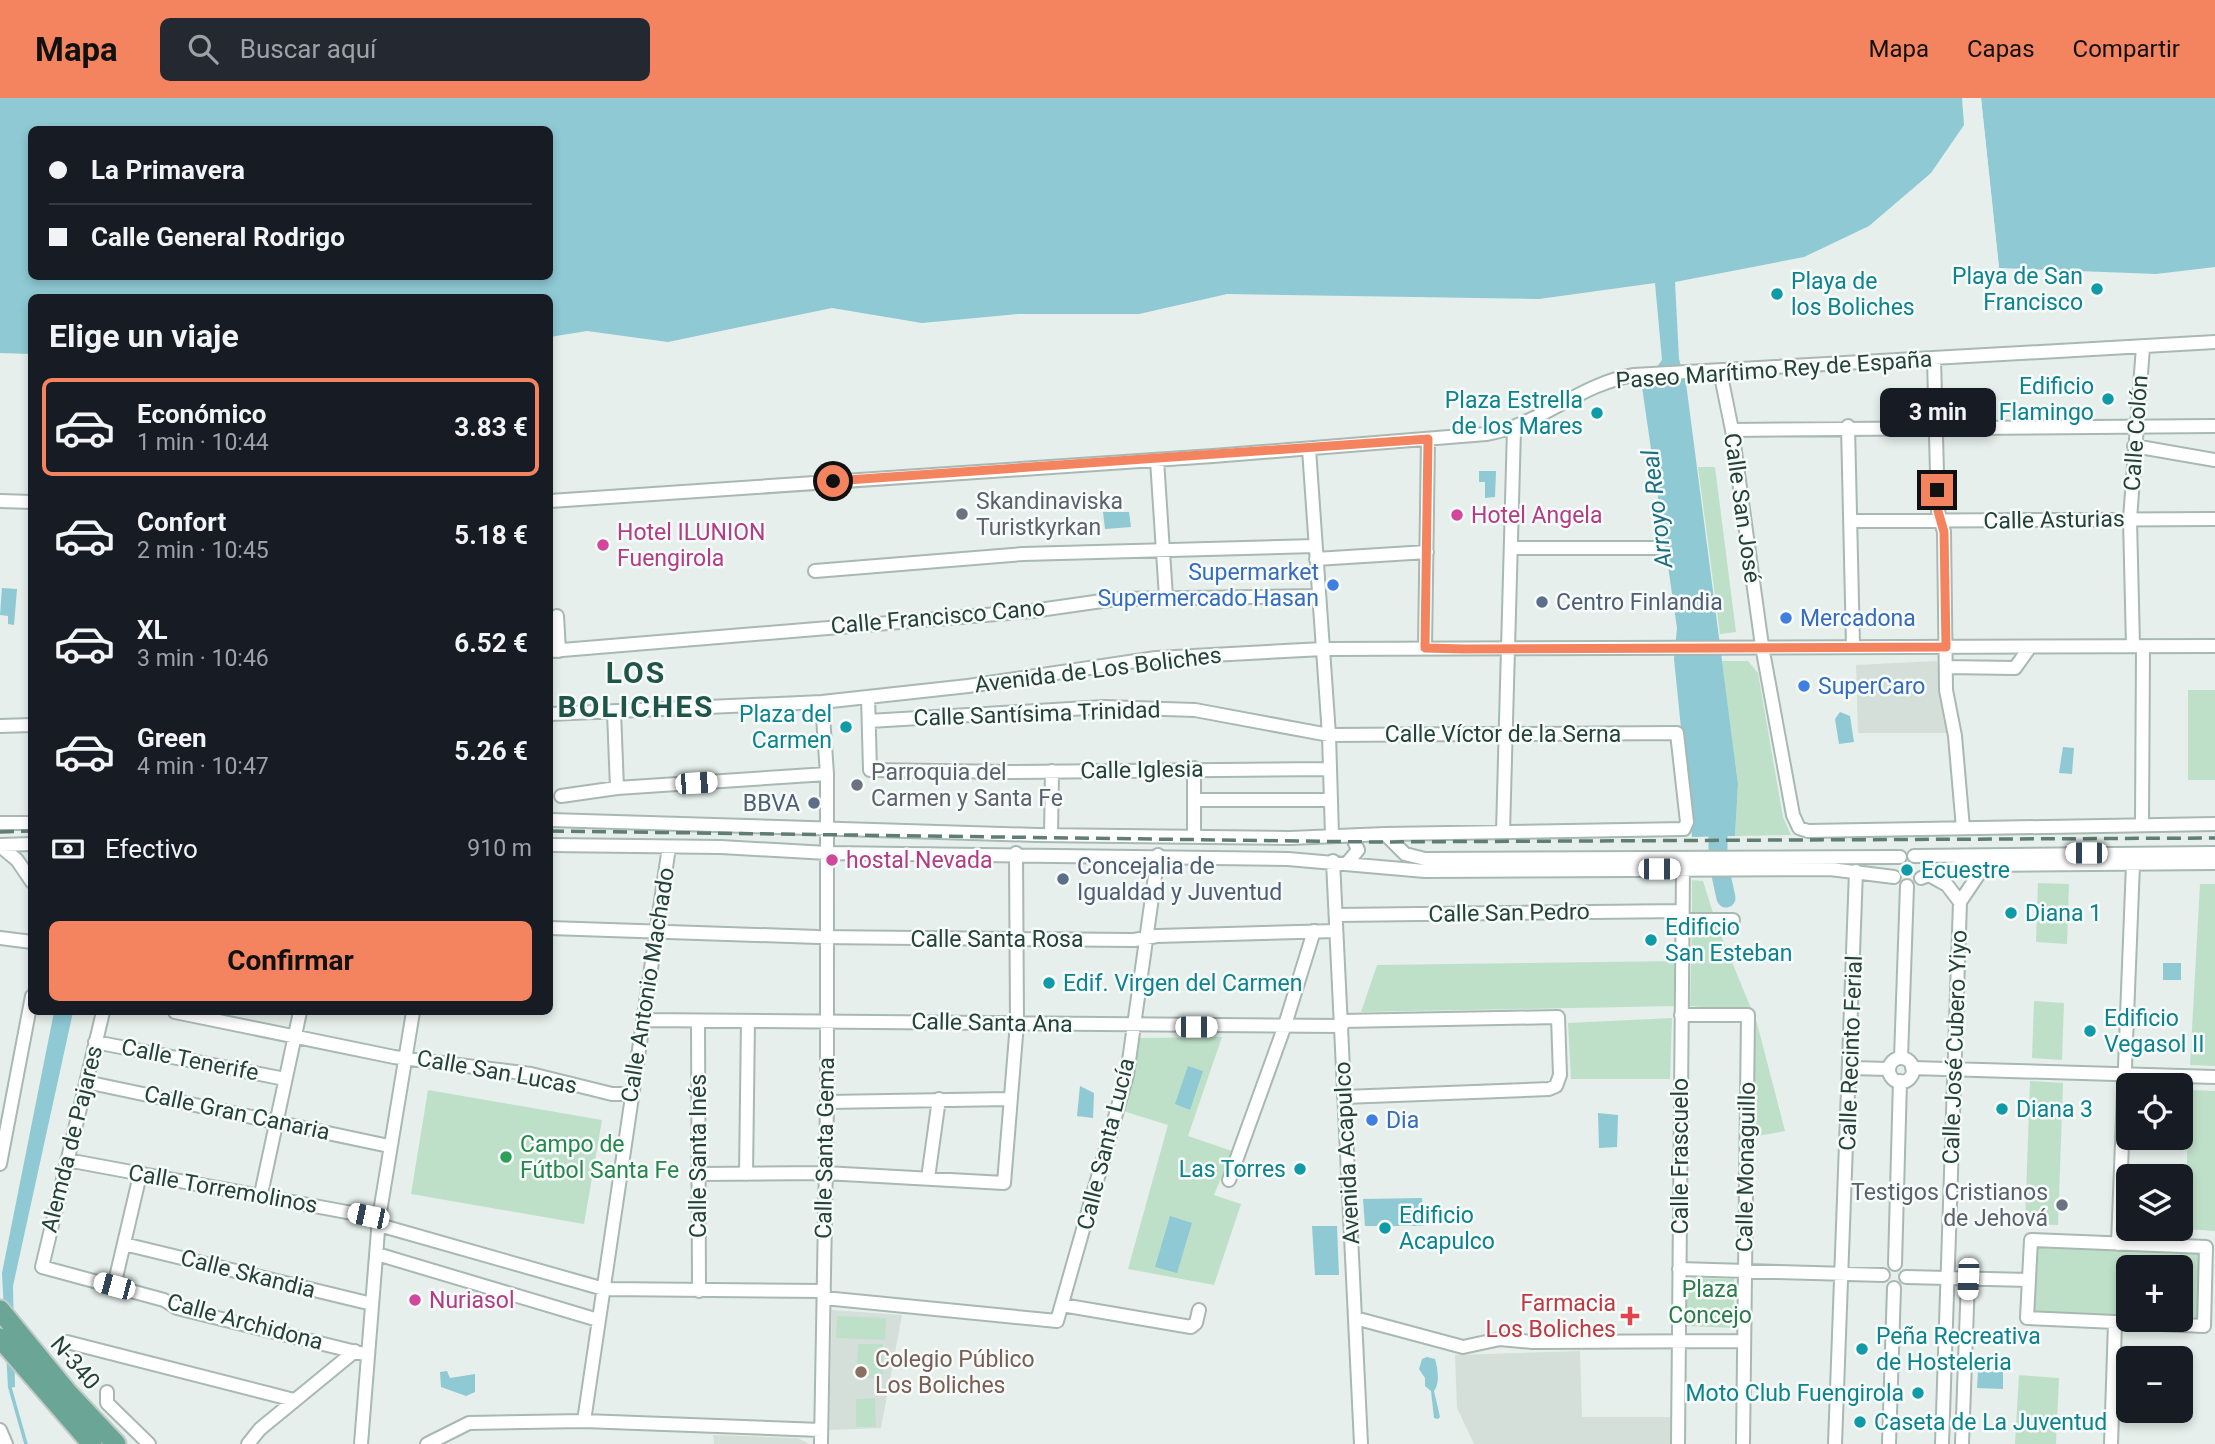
<!DOCTYPE html>
<html lang="es">
<head>
<meta charset="utf-8">
<style>
  body { margin:0; font-family:Roboto,sans-serif; background:#242831; color:#f1f3f6; height:100vh; display:flex; flex-direction:column; font-size:26px; white-space:nowrap }
  * { box-sizing:border-box; margin:0 }
  p { font-size:23px; color:#9ea1a6 }
  .icon { flex:none; width:38px; height:38px; fill:none; stroke:currentColor; stroke-width:2; stroke-linecap:round; stroke-linejoin:round }
  .map { position:relative; flex:1; overflow:hidden }
  .details { position:absolute; left:28px; top:196px; width:525px; height:721px; display:flex; flex-direction:column; background:#171b24; border-radius:10px; box-shadow:0 4px 10px #0003 }
  .details>* { flex:none }
  .banner { position:absolute; left:28px; top:28px; width:525px; height:154px; border-radius:10px; box-shadow:0 4px 10px #0003; display:grid; align-content:center; height:154px; padding:0 21px; background:#171b24 }
  .fabs { position:absolute; left:2116px; top:975px; display:grid; gap:14px }
  .fabs a { display:grid; place-items:center; width:77px; height:77px; border-radius:10px; background:#171b24; box-shadow:0 4px 10px #0003; font-size:35px }
  .end { position:absolute; width:32px; height:32px; margin:-16px; border:9px solid #f4845f; background:#111; box-shadow:0 0 0 4px #111 }
  .from { border-radius:50% }
  .bubble { position:absolute; height:49px; border-radius:10px; background:#171b24; box-shadow:0 4px 10px #0003; font-size:23px; font-weight:700; line-height:49px; text-align:center }
  .car { position:absolute; width:21px; height:42px; margin:-21px -10px; border-radius:9px; box-shadow:0 0 5px 2px #0007; background:linear-gradient(#fff 24%,#345 0 40%,#fff 0 76%,#345 0 86%,#fff 0) }
  .banner b { display:flex; align-items:center; gap:24px; height:66px; font-size:26px }
  .banner b+b { border-top:2px solid #363941 }
  .banner i { width:18px; height:18px; background:#f1f3f6 }
  ul { padding:0; list-style:none }
  li { display:flex; align-items:center; gap:21px; height:98px; margin:0 14px 10px; padding:0 7px; border:4px solid transparent; border-radius:10px }
  li div { flex:1 }
  li b { display:block; font-size:26px }
  li em { font-style:normal; font-weight:700 }
  li.active { border-color:#f4845f }
  li>.icon { width:63px; height:63px; stroke-width:1.5 }
  h2 { padding:0 21px; font-size:32px; line-height:84px }
  .pay { display:flex; align-items:center; gap:18px; height:77px; padding:0 21px; font-size:26px }
  .pay p { margin-inline-start:auto }
  .action { display:flex; gap:14px; margin-top:auto; padding:14px 21px }
  .action a { flex:1; height:80px; border-radius:10px; background:#f4845f; color:#111; font-size:28px; font-weight:700; line-height:80px; text-align:center }
  header { display:flex; align-items:center; gap:42px; box-sizing:border-box; height:98px; padding:0 35px; background:#f4845f; color:#111 }
  header strong { font-size:33px }
  nav { display:flex; gap:38px; margin-inline-start:auto; font-size:24px }
  .search { width:490px; height:63px; background:#242831; display:flex; align-items:center; gap:18px; box-sizing:border-box; padding:0 24px; border-radius:10px; color:#9ea1a6; font-size:26px }
  .map>svg:first-child { display:block }
</style>
</head>
<body>
<header>
<strong>Mapa</strong>
<div class="search"><svg class="icon" aria-label="search" viewBox="0 0 24 24"><circle cx="10" cy="10" r="6"/><path d="M15 15l6 6"/></svg>Buscar aquí</div>
<nav><a>Mapa</a><a>Capas</a><a>Compartir</a></nav>
</header>
<div class="map">
<svg width="2215" height="1346" viewBox="0 0 2215 1346">
  <rect width="100%" height="100%" fill="#e6efeb"/>
  <path fill="#d4dfda" d="M1937 563 1948 635H1858L1856 567Z
    M832 1212 902 1217 881 1330 829 1332Z
    M1580 1253 1582 1319H1671V1346H1474L1457 1310 1455 1257Z
    M713 1337 798 1340 809 1346H714Z"/>
  <path fill="#bfe0c8" d="M1698 369H1715L1736 534 1720 536Z
    M1722 563H1748L1758 575 1783 719 1791 737 1735 738 1738 686Z
    M2188 592H2215V682H2188Z
    M1692 782 1703 783 1714 818 1692 819Z
    M2038 785 2069 786 2067 846 2036 844Z
    M2200 786H2215V968L2190 967Z
    M1692 825H1716L1757 925 1785 1033 1752 1039 1749 914 1690 908Z
    M1677 863 1676 908 1361 914 1377 867Z
    M2034 903 2064 905 2062 962 2032 960Z
    M1672 920 1670 981H1571L1568 925Z
    M1222 939 1188 1038 1232 1053 1214 1097 1241 1106 1214 1187 1128 1171 1168 1027 1120 1012 1134 974 1139 940Z
    M2030 983 2063 985 2058 1127 2025 1126Z
    M428 992 602 1022 584 1126 411 1096Z
    M2189 992 2215 993V1133L2185 1131Z
    M2036 1147 2200 1154 2197 1221 2181 1220 2180 1169H2128V1218L2034 1214Z
    M1686 1180 1734 1181V1230L1686 1228Z
    M837 1218 886 1220 885 1242 836 1240Z
    M858 1246H883V1280H857Z
    M2019 1277 2059 1280 2056 1346H2015Z
    M875 1300 876 1329H856V1301Z"/>
  <path fill="#8ec9d4" fill-rule="evenodd" d="M0 0H1962L1964 27 1931 75 1869 128 1804 159 1675 184 1679 261 1686 285 1738 686 1735 738 1692 739 1674 561 1677 530 1642 289 1662 262 1655 185 1539 201 1227 196 1139 216H1019L922 225 832 210 668 244 587 233 550 239V200H32L31 256 0 255ZM32 32H550V178H32Z
    M1981 0H2215V169L2156 176 1999 170Z
    M1479 373H1496L1495 399 1485 400V384H1479Z
    M1103 414H1129L1131 429 1105 431Z
    M2 490 17 491 14 527 8 526V518L0 517Z
    M1840 614 1850 618 1854 644 1839 646 1835 621Z
    M2063 649 2074 650 2072 676 2059 675Z
    M2163 865H2181V882H2163Z
    M54 914H73L13 1188 15 1289 8 1290 2 1175Z
    M1188 968 1203 973 1190 1012 1175 1006Z
    M1080 988 1094 995 1093 1020 1077 1018Z
    M1598 1015 1618 1017 1617 1049 1599 1050Z
    M1422 1100 1424 1128H1365L1363 1101Z
    M1170 1118 1192 1125 1177 1175 1155 1169Z
    M1312 1128H1337L1339 1177H1315Z
    M1427 1259 1435 1261C1438 1271 1440 1286 1434 1293L1440 1319 1438 1321 1434 1320 1431 1293 1425 1288V1280L1419 1271 1422 1261Z
    M447 1273 450 1280 475 1276V1294L466 1298 441 1289 440 1274Z
    M1978 1273 2003 1274V1291L1977 1290Z"/>
  <path fill="#e6efeb" d="M1977 0H1981L1999 170H1995Z"/>
  <g fill="none" stroke-linecap="round" stroke-linejoin="round">
    <path stroke="#8ec9d4" stroke-width="3.5" d="M10 1290 26 1346"/>
    <path stroke="#8ec9d4" stroke-width="19" d="M1718 714V763L1726 800"/>
    <defs>
      <path id="street" d="M1934 261 1938 413 1944 434 1946 592 1955 638 1963 730
        M1720 273 1732 332 1762 548 1793 717 1799 730 1808 733 2215 726
        M1848 328 1853 548
        M1732 332 2215 328
        M2134 348 2215 362
        M1309 351 1329 637 1332 737
        M1157 362 1166 499
        M0 403 32 404
        M550 403 1213 358 1486 336C1541 327 1579 286 1634 277L2215 244
        M1850 423 2215 421
        M1511 450H1659
        M1316 461 1427 454
        M815 473 1023 456 1315 448
        M557 518 559 553
        M2133 548 2130 421 2143 249
        M1425 550 1428 341
        M550 553 1032 513 1116 501 1318 498
        M1946 569 2015 570 2030 549
        M868 599 870 672 1010 674 1330 671
        M614 614 617 690
        M550 616 822 604 968 588 1156 560 1323 551 2215 548
        M869 623 1104 609 1195 612 1329 637 1677 635 1687 724 1684 731 1385 736
        M0 628 32 627
        M1194 670V739
        M561 698 617 690 827 676
        M1194 702H1331
        M550 722 1037 737 1290 740 1385 736 1405 756 1425 761 1900 759
        M0 725H32
        M2142 725 2143 549
        M1503 734 1514 331
        M1051 737 1052 673
        M0 747 32 746
        M550 747 721 749 827 755 1288 761 1425 773 1830 771 1894 779
        M0 748 17 762 32 784
        M1914 758 2215 755
        M1333 763 1361 1346
        M1348 764 1358 752 1352 738
        M1929 777 1947 787 1960 804
        M1921 780 1945 771 1985 767 2215 765
        M1336 817 1682 813
        M1682 822H1733
        M550 830 818 839 1134 842 1157 838 1336 833
        M0 840 32 844
        M103 914 42 1169 164 1202 177 1210 368 1257
        M175 914 394 959 531 976 612 996H631
        M1681 917H1748L1743 1346
        M643 922 1342 928
        M698 923 699 1193
        M1341 923 1558 919 1560 977 1556 988 1549 991 1344 999
        M95 944 285 981
        M1901 960 1907 788
        M1889 972a12 12 0 1 1 24 0a12 12 0 1 1-24 0Z
        M1850 970 1889 971
        M1912 970 2215 979
        M86 984 389 1048
        M827 1004 1010 1001
        M67 1062 379 1120
        M0 1066 32 898
        M698 1076 825 1075 1004 1085 1017 925 1016 755
        M746 1076 748 923
        M928 1080 939 1001
        M1229 1082 1284 930 1314 833
        M261 1096 300 914
        M379 1127 604 1191 824 1193
        M2031 1142 2206 1149 2204 1228 2027 1220Z
        M124 1146 372 1206
        M2118 1146 2133 766
        M377 1156 598 1222
        M1895 1166 1900 983
        M1679 1171 1883 1177
        M1906 1179 2029 1182
        M114 1188 140 1077
        M824 1200 1057 1223 1127 977 1158 757
        M1062 1207 1191 1229 1196 1225 1199 1212
        M1355 1220 1463 1249 1500 1241 1533 1244 1744 1243
        M67 1244 294 1302
        M107 1294V1305L149 1346
        M584 1323 669 749
        M0 1332 6 1346
        M248 1346 260 1331 355 1253
        M361 1346 379 1120 413 914
        M427 1346 469 1325 584 1323 821 1332
        M821 1346 827 1004V676L822 604
        M1678 1346 1683 771
        M1835 1346 1856 773
        M1889 1346 1894 1190
        M1942 1346 1960 804 1985 767
        M1962 1346 1968 1181
        M2111 1346 2115 1225"/>
      <path id="primary" d="M0 1212 68 1295 116 1346
        M0 1240 92 1346"/>
    </defs>
    <use href="#street" stroke="#a8b8b2" stroke-width="16"/>
    <use href="#primary" stroke="#c2cac8" stroke-width="23"/>
    <use href="#street" stroke="#fff" stroke-width="12"/>
    <use href="#primary" stroke="#6aa596" stroke-width="19"/>
    <path stroke="#5f7d75" stroke-width="3.5" stroke-dasharray="14 7" stroke-linecap="butt" d="M550 733 1373 744 2215 740
      M0 734 32 733"/>
  </g>
  <g fill="none" stroke-linecap="round" stroke-linejoin="round">
    <path stroke="#f4845f" stroke-width="9" d="M833 383 1428 341 1425 550 1464 551 1946 549 1944 434 1938 413 1937 392"/>
  </g>
  <g fill="#0f9aa8" stroke="#f7fbf9" stroke-width="2.5">
    <circle cx="2097" cy="191" r="7"/>
    <circle cx="1777" cy="196" r="7"/>
    <circle cx="2108" cy="301" r="7"/>
    <circle cx="1597" cy="315" r="7"/>
    <circle cx="846" cy="629" r="7"/>
    <circle cx="1907" cy="772" r="7"/>
    <circle cx="2011" cy="815" r="7"/>
    <circle cx="1651" cy="842" r="7"/>
    <circle cx="1049" cy="885" r="7"/>
    <circle cx="2090" cy="933" r="7"/>
    <circle cx="2002" cy="1011" r="7"/>
    <circle cx="1300" cy="1071" r="7"/>
    <circle cx="1385" cy="1130" r="7"/>
    <circle cx="1862" cy="1251" r="7"/>
    <circle cx="1918" cy="1295" r="7"/>
    <circle cx="1860" cy="1324" r="7"/>
  </g>
  <g fill="#6b7280" stroke="#f7fbf9" stroke-width="2.5">
    <circle cx="962" cy="416" r="7"/>
    <circle cx="857" cy="687" r="7"/>
    <circle cx="2062" cy="1107" r="7"/>
  </g>
  <g fill="#d1479c" stroke="#f7fbf9" stroke-width="2.5">
    <circle cx="1457" cy="417" r="7"/>
    <circle cx="603" cy="447" r="7"/>
    <circle cx="832" cy="762" r="7"/>
    <circle cx="415" cy="1202" r="7"/>
  </g>
  <g fill="#3f7fe0" stroke="#f7fbf9" stroke-width="2.5">
    <circle cx="1333" cy="487" r="7"/>
    <circle cx="1786" cy="520" r="7"/>
    <circle cx="1804" cy="588" r="7"/>
    <circle cx="1372" cy="1022" r="7"/>
  </g>
  <g fill="#5c6f8a" stroke="#f7fbf9" stroke-width="2.5">
    <circle cx="1542" cy="504" r="7"/>
    <circle cx="814" cy="705" r="7"/>
    <circle cx="1063" cy="781" r="7"/>
  </g>
  <circle fill="#2e9e5b" stroke="#f7fbf9" stroke-width="2.5" cx="506" cy="1059" r="7"/>
  <path fill="#e0444e" stroke="#f7fbf9" stroke-width="2.5" d="M1626.5 1207.5h7v7h7v7h-7v7h-7v-7h-7v-7h7z"/>
  <circle fill="#8d6e63" stroke="#f7fbf9" stroke-width="2.5" cx="861" cy="1274" r="7"/>
  <g text-anchor="middle" dominant-baseline="central" stroke-width="5" stroke-linejoin="round" paint-order="stroke">
    <g font-size="23" fill="#0d838f" stroke="#f7fbf9" text-anchor="start">
      <text x="2083" y="178" text-anchor="end">Playa de San<tspan x="2083" dy="26">Francisco</tspan></text>
      <text x="1791" y="183">Playa de<tspan x="1791" dy="26">los Boliches</tspan></text>
      <text x="2094" y="288" text-anchor="end">Edificio<tspan x="2094" dy="26">Flamingo</tspan></text>
      <text x="1583" y="302" text-anchor="end">Plaza Estrella<tspan x="1583" dy="26">de los Mares</tspan></text>
      <text x="832" y="616" text-anchor="end">Plaza del<tspan x="832" dy="26">Carmen</tspan></text>
      <text x="1921" y="772">Ecuestre</text>
      <text x="2025" y="815">Diana 1</text>
      <text x="1665" y="829">Edificio<tspan x="1665" dy="26">San Esteban</tspan></text>
      <text x="1063" y="885">Edif. Virgen del Carmen</text>
      <text x="2104" y="920">Edificio<tspan x="2104" dy="26">Vegasol II</tspan></text>
      <text x="2016" y="1011">Diana 3</text>
      <text x="1286" y="1071" text-anchor="end">Las Torres</text>
      <text x="1399" y="1117">Edificio<tspan x="1399" dy="26">Acapulco</tspan></text>
      <text x="1876" y="1238">Peña Recreativa<tspan x="1876" dy="26">de Hosteleria</tspan></text>
      <text x="1904" y="1295" text-anchor="end">Moto Club Fuengirola</text>
      <text x="1874" y="1324">Caseta de La Juventud</text>
    </g>
    <g font-size="23" fill="#24423a" stroke="#f7fbf9">
      <text transform="translate(1774 272) rotate(-4)">Paseo Marítimo Rey de España</text>
      <text transform="translate(2136 335) rotate(-86)">Calle Colón</text>
      <text transform="translate(1742 410) rotate(82)">Calle San José</text>
      <text transform="translate(2054 422) rotate(-1)">Calle Asturias</text>
      <text transform="translate(938 519) rotate(-5)">Calle Francisco Cano</text>
      <text transform="translate(1098 572) rotate(-7)">Avenida de Los Boliches</text>
      <text transform="translate(1037 616) rotate(-2)">Calle Santísima Trinidad</text>
      <text x="1503" y="636">Calle Víctor de la Serna</text>
      <text transform="translate(1142 672) rotate(-1)">Calle Iglesia</text>
      <text transform="translate(1509 815) rotate(-1)">Calle San Pedro</text>
      <text x="997" y="841">Calle Santa Rosa</text>
      <text transform="translate(648 887) rotate(-81)">Calle Antonio Machado</text>
      <text transform="translate(992 925) rotate(1)">Calle Santa Ana</text>
      <text transform="translate(1955 949) rotate(-88)">Calle José Cubero Yiyo</text>
      <text transform="translate(1851 955) rotate(-88)">Calle Recinto Ferial</text>
      <text transform="translate(190 962) rotate(11)">Calle Tenerife</text>
      <text transform="translate(497 974) rotate(10)">Calle San Lucas</text>
      <text transform="translate(237 1015) rotate(12)">Calle Gran Canaria</text>
      <text transform="translate(72 1041) rotate(-76)">Alemda de Pajares</text>
      <text transform="translate(1106 1046) rotate(-76)">Calle Santa Lucía</text>
      <text transform="translate(825 1050) rotate(-89)">Calle Santa Gema</text>
      <text transform="translate(1347 1055) rotate(-93)">Avenida Acapulco</text>
      <text transform="translate(698 1058) rotate(-90)">Calle Santa Inés</text>
      <text transform="translate(1680 1058) rotate(-90)">Calle Frascuelo</text>
      <text transform="translate(1746 1069) rotate(-89)">Calle Monaguillo</text>
      <text transform="translate(223 1091) rotate(10)">Calle Torremolinos</text>
      <text transform="translate(248 1176) rotate(14)">Calle Skandia</text>
      <text transform="translate(245 1224) rotate(15)">Calle Archidona</text>
      <text transform="translate(75 1265) rotate(49)">N-340</text>
    </g>
    <g font-size="23" fill="#5b616d" stroke="#f7fbf9" text-anchor="start">
      <text x="976" y="403">Skandinaviska<tspan x="976" dy="26">Turistkyrkan</tspan></text>
      <text x="871" y="674">Parroquia del<tspan x="871" dy="26">Carmen y Santa Fe</tspan></text>
      <text x="2048" y="1094" text-anchor="end">Testigos Cristianos<tspan x="2048" dy="26">de Jehová</tspan></text>
    </g>
    <g font-size="23" fill="#b23c85" stroke="#f7fbf9" text-anchor="start">
      <text x="1471" y="417">Hotel Angela</text>
      <text x="617" y="434">Hotel ILUNION<tspan x="617" dy="26">Fuengirola</tspan></text>
      <text x="846" y="762">hostal Nevada</text>
      <text x="429" y="1202">Nuriasol</text>
    </g>
    <g font-size="23" fill="#366cbe" stroke="#f7fbf9" text-anchor="start">
      <text x="1319" y="474" text-anchor="end">Supermarket<tspan x="1319" dy="26">Supermercado Hasan</tspan></text>
      <text x="1800" y="520">Mercadona</text>
      <text x="1818" y="588">SuperCaro</text>
      <text x="1386" y="1022">Dia</text>
    </g>
    <g font-size="23" fill="#4e5e75" stroke="#f7fbf9" text-anchor="start">
      <text x="1556" y="504">Centro Finlandia</text>
      <text x="800" y="705" text-anchor="end">BBVA</text>
      <text x="1077" y="768">Concejalia de<tspan x="1077" dy="26">Igualdad y Juventud</tspan></text>
    </g>
    <g font-size="23" fill="#27864d" stroke="#f7fbf9" text-anchor="start">
      <text x="520" y="1046">Campo de<tspan x="520" dy="26">Fútbol Santa Fe</tspan></text>
    </g>
    <g font-size="23" fill="#2d7a4b" stroke="#f7fbf9">
      <text x="1710" y="1191">Plaza<tspan x="1710" dy="26">Concejo</tspan></text>
    </g>
    <g font-size="23" fill="#be3a42" stroke="#f7fbf9" text-anchor="end">
      <text x="1616" y="1205">Farmacia<tspan x="1616" dy="26">Los Boliches</tspan></text>
    </g>
    <g font-size="23" fill="#785e54" stroke="#f7fbf9" text-anchor="start">
      <text x="875" y="1261">Colegio Público<tspan x="875" dy="26">Los Boliches</tspan></text>
    </g>
    <g font-size="24" font-style="italic" fill="#1c6f80" stroke="#f7fbf9">
      <text transform="translate(1657 411) rotate(-97)">Arroyo Real</text>
    </g>
    <g font-size="30" font-weight="bold" letter-spacing="2" fill="#1f5548" stroke="#f7fbf9">
      <text x="636" y="574">LOS<tspan x="636" dy="34">BOLICHES</tspan></text>
    </g>
  </g>
</svg>
<div class="fabs">
<a><svg class="icon" aria-label="locate" viewBox="0 0 24 24"><circle cx="12" cy="12" r="6"/><path d="M12 2v4M12 18v4M2 12h4M18 12h4"/></svg></a>
<a><svg class="icon" aria-label="layers" viewBox="0 0 24 24"><path d="M12 4l9 5-9 5-9-5zM3 14l9 5 9-5"/></svg></a>
<a>+</a>
<a>−</a>
</div>
<i class="end from" style="left:833px;top:383px"></i>
<i class="end" style="left:1937px;top:392px"></i>
<div class="bubble" style="left:1880px;top:290px;width:116px">3 min</div>
<i class="car" style="left:696px;top:685px;rotate:86deg"></i>
<i class="car" style="left:2086px;top:755px;rotate:270deg"></i>
<i class="car" style="left:1659px;top:771px;rotate:90deg"></i>
<i class="car" style="left:1196px;top:929px;rotate:90deg"></i>
<i class="car" style="left:368px;top:1118px;rotate:282deg"></i>
<i class="car" style="left:1968px;top:1181px;rotate:182deg"></i>
<i class="car" style="left:114px;top:1188px;rotate:285deg"></i>
<div class="banner">
<b><i class="from"></i>La Primavera</b>
<b><i></i>Calle General Rodrigo</b>
</div>
<section class="details">
<h2>Elige un viaje</h2>
<ul>
<li class="active"><svg class="icon" aria-label="car" viewBox="0 0 24 24"><path d="M5 17H2v-5l4-1 3-4h7l3 4 3 1v5h-3M9 17h6M6 11h13"/><circle cx="7" cy="17" r="2"/><circle cx="17" cy="17" r="2"/></svg><div><b>Económico</b><p>1 min · 10:44</p></div><em>3.83 €</em></li>
<li><svg class="icon" aria-label="car" viewBox="0 0 24 24"><path d="M5 17H2v-5l4-1 3-4h7l3 4 3 1v5h-3M9 17h6M6 11h13"/><circle cx="7" cy="17" r="2"/><circle cx="17" cy="17" r="2"/></svg><div><b>Confort</b><p>2 min · 10:45</p></div><em>5.18 €</em></li>
<li><svg class="icon" aria-label="car" viewBox="0 0 24 24"><path d="M5 17H2v-5l4-1 3-4h7l3 4 3 1v5h-3M9 17h6M6 11h13"/><circle cx="7" cy="17" r="2"/><circle cx="17" cy="17" r="2"/></svg><div><b>XL</b><p>3 min · 10:46</p></div><em>6.52 €</em></li>
<li><svg class="icon" aria-label="car" viewBox="0 0 24 24"><path d="M5 17H2v-5l4-1 3-4h7l3 4 3 1v5h-3M9 17h6M6 11h13"/><circle cx="7" cy="17" r="2"/><circle cx="17" cy="17" r="2"/></svg><div><b>Green</b><p>4 min · 10:47</p></div><em>5.26 €</em></li>
</ul>
<div class="pay"><svg class="icon" aria-label="cash" viewBox="0 0 24 24"><path d="M3 7h18v10H3z"/><circle cx="12" cy="12" r="2"/></svg>Efectivo<p>910 m</p></div>
<div class="action"><a>Confirmar</a></div>
</section>
</div>
</body>
</html>
